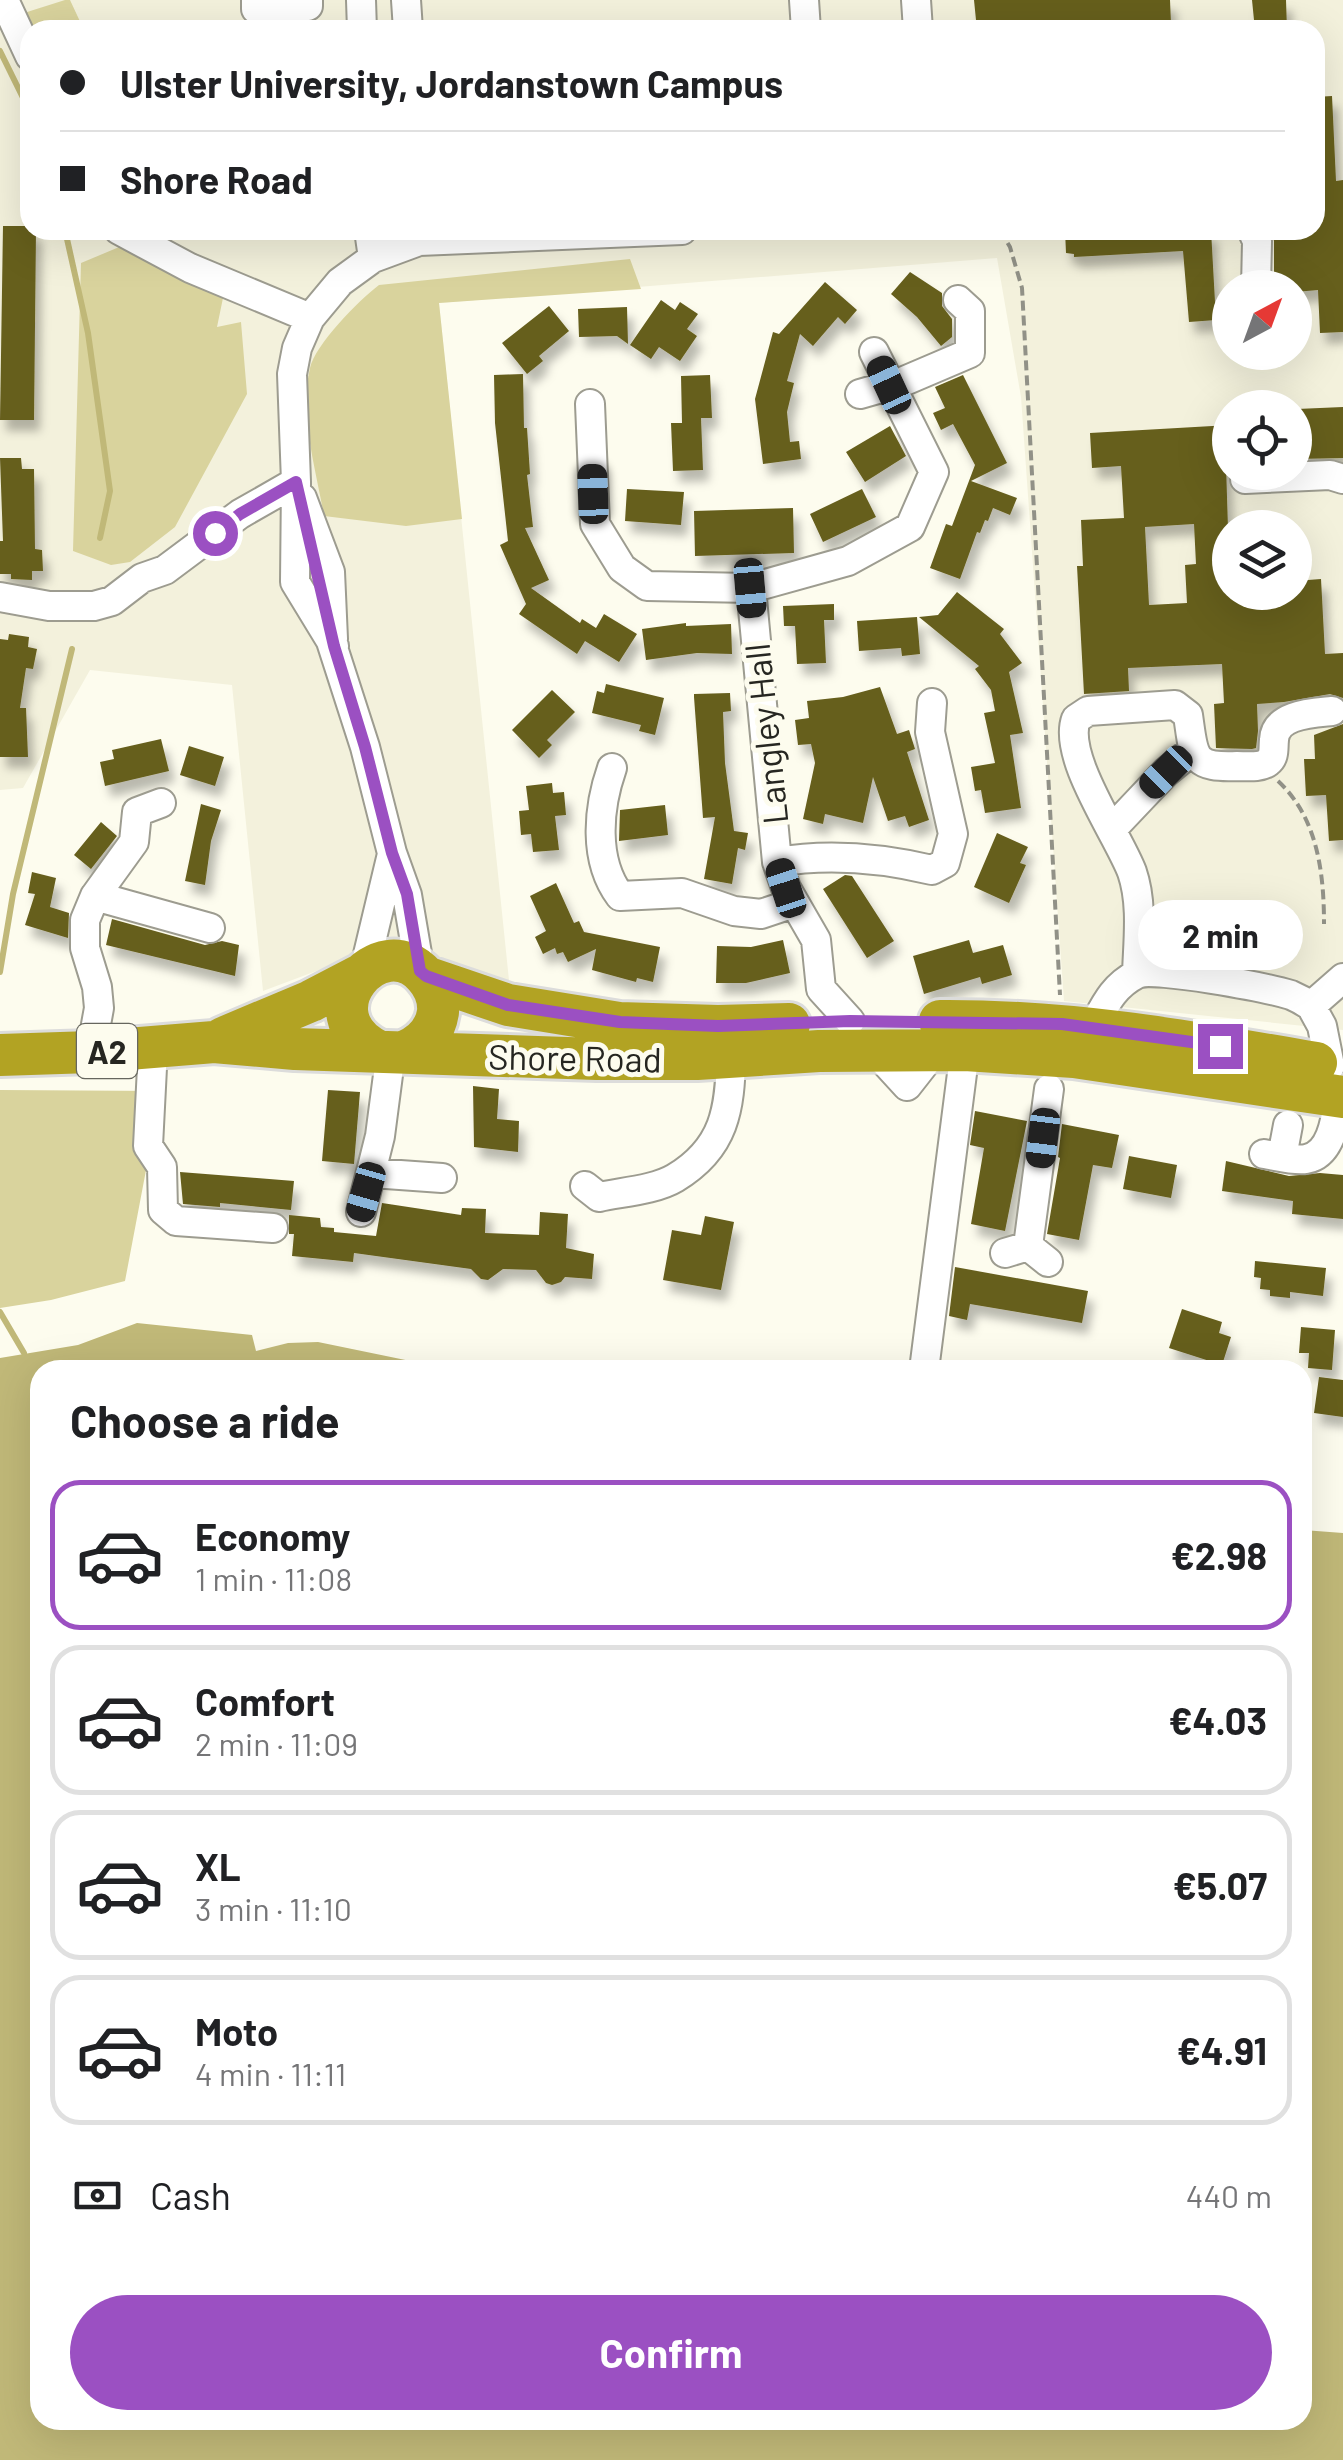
<!DOCTYPE html>
<html lang="en">
<head>
<meta charset="utf-8">
<style>
  body { margin:0; font-family:Barlow,sans-serif; background:#f6f6f6; color:#202124; height:100vh; display:flex; flex-direction:column; font-size:38px; white-space:nowrap }
  * { box-sizing:border-box; margin:0 }
  p { font-size:32px; color:#757577 }
  .icon { flex:none; width:55px; height:55px; fill:none; stroke:currentColor; stroke-width:2; stroke-linecap:round; stroke-linejoin:round }
  .map { position:relative; flex:1; overflow:hidden }
  .sheet { position:absolute; left:30px; top:1360px; width:1282px; height:1070px; display:flex; flex-direction:column; background:#fff; border-radius:30px; box-shadow:0 10px 40px #0002 }
  .sheet>* { flex:none }
  .banner { position:absolute; left:20px; top:20px; width:1305px; height:220px; border-radius:30px; box-shadow:0 10px 40px #0002; display:grid; align-content:center; height:220px; padding:0 40px; background:#fff }
  .needle { width:65px; rotate:41deg }
  .fabs { position:absolute; left:1212px; top:270px; display:grid; gap:20px }
  .fabs a { display:grid; place-items:center; width:100px; height:100px; border-radius:50%; background:#fff; box-shadow:0 10px 40px #0002; font-size:50px }
  .end { position:absolute; width:45px; height:45px; margin:-22px; border:12px solid #9b50c2; background:#fff; box-shadow:0 0 0 5px #fff }
  .from { border-radius:50% }
  .bubble { position:absolute; height:70px; border-radius:35px; background:#fff; box-shadow:0 10px 40px #0002; font-size:32px; font-weight:700; line-height:70px; text-align:center }
  .car { position:absolute; width:30px; height:60px; margin:-30px -15px; border-radius:12px; box-shadow:0 0 8px 2px #0007; background:linear-gradient(#222 24%,#8ab4d8 0 40%,#222 0 76%,#8ab4d8 0 86%,#222 0) }
  .banner b { display:flex; align-items:center; gap:35px; height:95px; font-size:38px }
  .banner b+b { border-top:2px solid #e0e0e0 }
  .banner i { width:25px; height:25px; background:#202124 }
  ul { padding:0; list-style:none }
  li { display:flex; align-items:center; gap:30px; height:150px; margin:0 20px 15px; padding:0 20px; border:5px solid #e0e0e0; border-radius:30px }
  li div { flex:1 }
  li b { display:block; font-size:38px }
  li em { font-style:normal; font-weight:700 }
  li.active { border-color:#9b50c2 }
  li>.icon { width:90px; height:90px; stroke-width:1.5 }
  h2 { padding:0 40px; font-size:45px; line-height:120px }
  .pay { display:flex; align-items:center; gap:25px; height:110px; padding:0 40px; font-size:38px }
  .pay p { margin-inline-start:auto }
  .action { display:flex; gap:20px; margin-top:auto; padding:20px 40px }
  .action a { flex:1; height:115px; border-radius:60px; background:#9b50c2; color:#fff; font-size:40px; font-weight:700; line-height:115px; text-align:center }
  .map>svg:first-child { display:block }
</style>
</head>
<body>
<div class="map">
<svg width="1343" height="2460" viewBox="0 0 1343 2460">
  <defs>
    <filter id="shadow"><feDropShadow dx="6" dy="11" stdDeviation="5" flood-color="#0004"/></filter>
  </defs>
  <rect width="100%" height="100%" fill="#fdfcee"/>
  <path fill="#f3f1dc" fill-rule="evenodd" d="M0 0H1343V1030L1064 1001 1021 397 997 258 439 303 510 990 399 940 263 991 232 685 90 670 23 788 0 790ZM30 30H1315V230H30ZM1230 288H1295V352H1230ZM1230 408H1295V472H1230ZM1230 528H1295V592H1230Z"/>
  <path fill="#d9d39d" d="M65 0H70L84 30H32L24 13Z
    M124 245 223 298 217 327 241 322 247 394 175 527 130 562 111 565 73 551 81 263Z
    M630 259 641 289 439 303 462 519 406 526 324 516C316 469 299 415 310 368 315 345 359 300 379 285Z
    M0 1090 161 1091 125 1281 51 1300 0 1308Z"/>
  <path fill="#c0b878" d="M137 1323 252 1335 256 1351 288 1343 318 1342 454 1370H40V2420H1302L1303 1530 1343 1533V2460H0V1358L78 1345Z"/>
  <g fill="none" stroke-linecap="round" stroke-linejoin="round">
    <path stroke="#c0b878" stroke-width="6" d="M0 51 30 112
      M65 230 88 333 110 491 100 538
      M0 972 13 894 72 649
      M0 1312 24 1353"/>
  </g>
  <path fill="#665e1d" fill-rule="evenodd" filter="url(#shadow)" d="M974 0H1170L1171 24 977 30Z
    M1252 0H1286L1287 30H1255Z
    M1332 96 1336 181 1343 180V332L1320 333 1318 290 1295 292V288H1274V241L1271 230H1315V97Z
    M3 226H30V230H36L34 420H0Z
    M1065 230H1211L1216 320 1189 322 1183 251 1074 257V254L1066 253Z
    M910 272 942 293V306L952 319V337L941 346 917 317 891 294Z
    M825 282 857 310 845 324 838 317 813 346 800 334 787 381 794 383 787 412 790 442 799 441 801 459 763 464 755 399 773 332 779 334Z
    M661 300 675 310 680 302 698 314 687 329 697 336 680 361 659 347 651 359 630 345Z
    M549 306 569 331 539 356 543 361 527 374 502 343Z
    M627 307 628 344 617 336 579 337 578 309Z
    M523 374 524 428H527L530 474 527 475 533 527 525 528 549 580 531 588 580 623 582 619 596 628 604 614 637 634 619 662 585 641 577 654 519 614 526 604 500 545 508 541 495 423 494 375Z
    M710 375 712 418H701L703 470 673 471 671 423H682L681 376Z
    M963 375 1007 463 971 481 1017 498 1010 515 993 508 988 521 985 520 980 533 977 532 960 579 930 568 946 524 952 526 975 465 953 424 941 430 933 413 945 408 935 387Z
    M1343 407V458L1295 459 1297 409Z
    M1230 425V464L1226 465 1230 592H1295V581L1321 579 1325 654 1343 653V698L1330 694 1284 702 1257 704 1258 731 1256 748 1252 749 1216 748 1214 704 1224 703 1222 664 1128 668 1129 691 1084 694 1077 566H1083L1081 520 1124 518 1121 466 1092 468 1090 433ZM1194 524 1196 564 1185 565 1187 603 1149 605 1145 527Z
    M890 426 906 456 865 482 846 452Z
    M0 458H21L22 469H34L35 549 42 550 43 571H32V580L11 579V574H0V541H3Z
    M627 489 684 492 681 525 625 521Z
    M862 489 876 517 823 542 810 514Z
    M793 508 794 553 695 556 694 511Z
    M957 592 1004 629 1000 634 1022 663 1009 672 1023 733 1010 735 1021 808 985 813 981 790 975 791 971 767 995 763 984 713 995 711 991 690 975 669 979 666 919 617 938 615Z
    M834 604V620H824L826 663 797 664 795 626H784L783 606Z
    M917 617 920 654 902 656 901 648 859 651 857 621Z
    M686 623V626L731 624 732 654 697 653 646 660 642 629Z
    M9 634 29 637 28 647 37 649 33 669 26 668 20 708H26L28 757H0V639L8 640Z
    M606 684 664 698 655 735 639 731 641 725 592 713 597 691 604 693Z
    M880 687 897 734 909 730 915 749 907 752 929 820 909 827 905 816 888 821 873 777 863 823 825 814 823 824 803 819 815 763 811 744 798 745 795 720 809 718 807 701 843 697Z
    M552 690 575 712 547 740 552 745 539 758 512 730Z
    M730 693 731 711 723 712 725 763 734 831 748 833 745 850 738 848 732 884 704 879 715 817 703 818 694 697V694Z
    M1343 724V840L1329 841 1326 795 1306 796 1304 759H1315L1314 735Z
    M161 739 169 771 105 786 100 762 114 759 112 750Z
    M189 746 224 757 215 786 180 775Z
    M552 783 553 793 564 792 566 815 555 816 559 850 533 852 531 834 521 835 519 811 529 810 526 786Z
    M201 804 221 810 211 841 205 885 185 881Z
    M665 805 668 835 619 841 620 810Z
    M101 822 117 836 91 869 74 855Z
    M997 833 1028 847 1020 863 1026 865 1009 903 974 887Z
    M32 872 56 878 50 907 69 913 68 938 25 925 35 894 28 893Z
    M845 875 852 876 894 941 867 958 823 889Z
    M556 883 574 923 579 921 584 932 660 947 653 982 637 978 636 982 592 970 596 949 568 962 563 952 557 954 555 948 543 954 535 937 546 931 530 896Z
    M112 919 205 945 222 941 239 945 235 976 106 945Z
    M783 940 790 973 746 983H716L717 946 751 947Z
    M969 940 973 953 1003 945 1012 975 982 984 980 977 924 994 913 956Z
    M473 1086 499 1089 497 1119 519 1121 518 1152 474 1147Z
    M328 1090 360 1092 354 1164 322 1161Z
    M975 1111 1027 1121 1005 1231 971 1224 984 1148 970 1145Z
    M1062 1124 1119 1135 1112 1168 1093 1165 1079 1240 1047 1234 1060 1158 1058 1157Z
    M1129 1156 1177 1165 1171 1198 1123 1189Z
    M1226 1161 1289 1176 1320 1173 1343 1175V1219L1292 1214 1293 1201 1222 1191Z
    M180 1172 294 1181 291 1210 220 1203V1207L183 1204Z
    M382 1203 461 1215 462 1208 486 1209 485 1233 539 1235 540 1212 568 1214 566 1248 594 1254 592 1279 565 1277 561 1282 552 1285 546 1283 536 1270 503 1269 488 1280 481 1279 471 1269 354 1253 353 1262 292 1256 294 1234H289V1215L320 1218 321 1227 334 1228V1232L376 1236Z
    M705 1216 734 1222 721 1290 663 1280 672 1230 701 1235Z
    M1255 1261 1326 1268 1323 1296 1290 1292V1298L1270 1296V1290L1260 1289 1261 1278 1254 1277Z
    M955 1267 1088 1291 1082 1323 970 1304 967 1320 949 1316Z
    M1182 1309 1222 1322 1219 1333 1231 1337 1222 1365 1169 1348Z
    M1301 1327 1335 1330 1332 1370 1308 1368 1309 1353H1299Z
    M1319 1377 1343 1380V1417L1314 1413Z"/>
  <g fill="none" stroke-linecap="round" stroke-linejoin="round">
    <defs>
      <path id="minor" d="M4 0 30 56
        M256 0V9L308 6V0
        M361 0 362 30
        M406 0 408 30
        M804 0 806 30
        M916 0 918 30
        M119 230 190 268 310 318
        M369 230 373 258
        M1252 230 1257 241 1256 288
        M860 394 902 382 970 353V311L958 300
        M590 404 595 524 622 568 647 586 751 588 848 561 910 527 934 472 874 352
        M1245 479 1330 475 1343 479
        M302 498 330 572 333 639
        M751 588 777 862 786 888 816 940 821 989 850 1021
        M0 597 49 606H94L112 601 142 578 165 570 240 514 296 482
        M327 629 365 747 392 853 407 895 420 971
        M334 646 295 582 296 482 292 374 297 348 310 318 340 282 373 258 419 241 682 230
        M612 768C598 808 593 860 620 896L682 893 734 911 761 914 794 903
        M1112 829 1166 772 1193 750
        M777 862C830 853 881 858 932 870L945 863 953 834 930 732 932 703
        M95 896 210 928
        M364 971 392 854
        M1137 974C1138 941 1143 904 1132 872 1118 835 1062 757 1076 719L1088 711 1175 705 1188 715C1194 756 1191 768 1237 766 1246 766 1261 768 1268 762 1275 757 1273 748 1274 740 1275 714 1313 713 1332 711
        M1093 1027C1105 1005 1113 986 1137 974 1154 966 1268 988 1291 995 1298 998 1305 1002 1311 1006
        M153 1048 148 1146 162 1167 163 1210 176 1221 273 1228
        M874 1050 907 1086 936 1049
        M91 1052 99 1008 97 987 85 948V920L95 896 134 842 137 812 161 803
        M1330 1066 1322 1026 1311 1006 1343 978
        M1264 1154C1277 1156 1294 1161 1306 1159 1332 1155 1336 1117 1339 1097
        M1282 1157 1288 1125
        M372 1173 442 1178
        M585 1186 599 1197C622 1192 655 1190 675 1178 725 1148 730 1109 731 1056
        M361 1212 380 1136 391 1052
        M1028 1246 1049 1089
        M1005 1253 1028 1246 1048 1262
        M924 1370 965 1050"/>
      <path id="highway" d="M426 977 508 1005 619 1023 718 1026 789 1024
        M940 1021C1070 1020 1188 1041 1316 1063
        M223 1038 311 1001 359 976
        M378 1051C304 1014 380 925 425 976 434 986 439 999 438 1012 435 1033 421 1045 404 1052
        M0 1055 91 1052 214 1042 295 1049 597 1059H697L819 1051 965 1050 1074 1057 1343 1097"/>
    </defs>
    <use href="#minor" stroke="#9d9c90" stroke-width="32"/>
    <use href="#highway" stroke="#dcdcdb" stroke-width="48"/>
    <path stroke="#919187" stroke-width="4" stroke-dasharray="10 5" stroke-linecap="butt" d="M1000 230 1010 247 1022 288 1060 995
      M1278 781C1318 818 1324 874 1324 924"/>
    <use href="#minor" stroke="#fff" stroke-width="28"/>
    <use href="#highway" stroke="#b2a323" stroke-width="42"/>
  </g>
  <g fill="none" stroke-linecap="round" stroke-linejoin="round">
    <path stroke="#9b50c2" stroke-width="12" d="M215 533 240 514 296 482 334 646 365 747 392 853 407 894 420 971 426 976 508 1005 620 1022 718 1026 850 1021 1062 1024 1220 1046"/>
  </g>
  <g text-anchor="middle" dominant-baseline="central" stroke-width="10" stroke-linejoin="round" paint-order="stroke">
    <rect fill="#fdfcee" stroke="#66665e" stroke-width="2.5" x="77" y="1024" width="60" height="54" rx="8"/>
    <g font-size="32" font-weight="bold" fill="#262621">
      <text x="107" y="1051">A2</text>
    </g>
    <g font-size="35" fill="#262621" stroke="#fdfcee">
      <text transform="translate(765 734) rotate(-96)">Langley Hall</text>
      <text transform="translate(575 1057) rotate(1)">Shore Road</text>
    </g>
  </g>
</svg>
<div class="fabs">
<a><svg class="needle" viewBox="-14 -14 28 28"><path d="M0-13l5 13h-10z" fill="#e53935"/><path d="M0 13l5-13h-10z" fill="#757577"/></svg></a>
<a><svg class="icon" aria-label="locate" viewBox="0 0 24 24"><circle cx="12" cy="12" r="6"/><path d="M12 2v4M12 18v4M2 12h4M18 12h4"/></svg></a>
<a><svg class="icon" aria-label="layers" viewBox="0 0 24 24"><path d="M12 4l9 5-9 5-9-5zM3 14l9 5 9-5"/></svg></a>
</div>
<i class="end from" style="left:215px;top:533px"></i>
<i class="end" style="left:1220px;top:1046px"></i>
<div class="bubble" style="left:1138px;top:900px;width:165px">2 min</div>
<i class="car" style="left:889px;top:385px;rotate:335deg"></i>
<i class="car" style="left:593px;top:494px;rotate:358deg"></i>
<i class="car" style="left:750px;top:588px;rotate:175deg"></i>
<i class="car" style="left:1166px;top:772px;rotate:225deg"></i>
<i class="car" style="left:786px;top:888px;rotate:342deg"></i>
<i class="car" style="left:1043px;top:1138px;rotate:187deg"></i>
<i class="car" style="left:366px;top:1192px;rotate:196deg"></i>
<div class="banner">
<b><i class="from"></i>Ulster University, Jordanstown Campus</b>
<b><i></i>Shore Road</b>
</div>
<section class="sheet">
<h2>Choose a ride</h2>
<ul>
<li class="active"><svg class="icon" aria-label="car" viewBox="0 0 24 24"><path d="M5 17H2v-5l4-1 3-4h7l3 4 3 1v5h-3M9 17h6M6 11h13"/><circle cx="7" cy="17" r="2"/><circle cx="17" cy="17" r="2"/></svg><div><b>Economy</b><p>1 min · 11:08</p></div><em>€2.98</em></li>
<li><svg class="icon" aria-label="car" viewBox="0 0 24 24"><path d="M5 17H2v-5l4-1 3-4h7l3 4 3 1v5h-3M9 17h6M6 11h13"/><circle cx="7" cy="17" r="2"/><circle cx="17" cy="17" r="2"/></svg><div><b>Comfort</b><p>2 min · 11:09</p></div><em>€4.03</em></li>
<li><svg class="icon" aria-label="car" viewBox="0 0 24 24"><path d="M5 17H2v-5l4-1 3-4h7l3 4 3 1v5h-3M9 17h6M6 11h13"/><circle cx="7" cy="17" r="2"/><circle cx="17" cy="17" r="2"/></svg><div><b>XL</b><p>3 min · 11:10</p></div><em>€5.07</em></li>
<li><svg class="icon" aria-label="car" viewBox="0 0 24 24"><path d="M5 17H2v-5l4-1 3-4h7l3 4 3 1v5h-3M9 17h6M6 11h13"/><circle cx="7" cy="17" r="2"/><circle cx="17" cy="17" r="2"/></svg><div><b>Moto</b><p>4 min · 11:11</p></div><em>€4.91</em></li>
</ul>
<div class="pay"><svg class="icon" aria-label="cash" viewBox="0 0 24 24"><path d="M3 7h18v10H3z"/><circle cx="12" cy="12" r="2"/></svg>Cash<p>440 m</p></div>
<div class="action"><a>Confirm</a></div>
</section>
</div>
</body>
</html>
